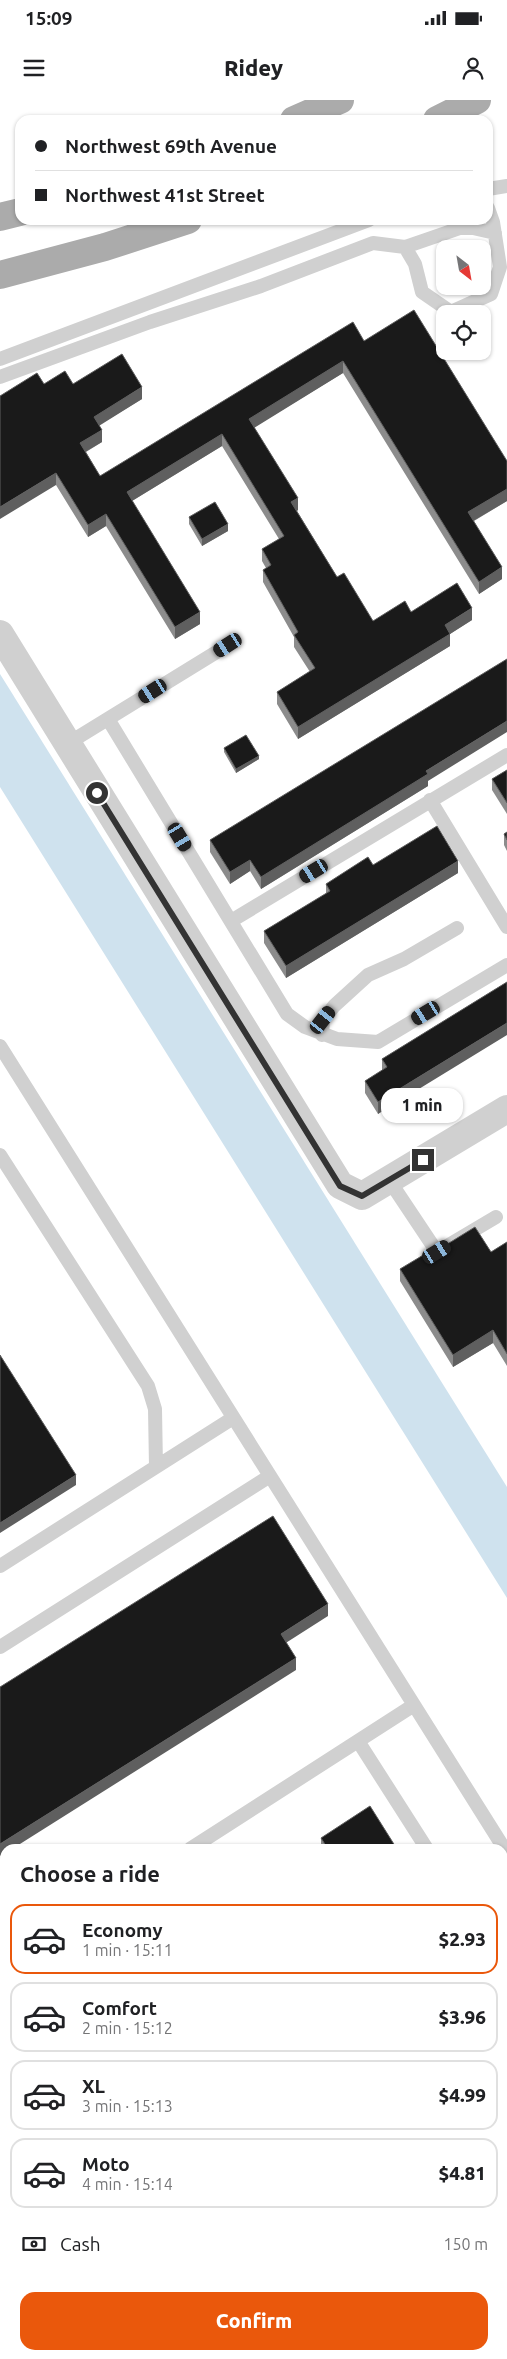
<!DOCTYPE html>
<html lang="en">
<head>
<meta charset="utf-8">
<style>
  body { margin:0; font-family:Ubuntu,sans-serif; background:#f2f2f2; color:#202124; height:100vh; display:flex; flex-direction:column; font-size:19px; white-space:nowrap }
  * { box-sizing:border-box; margin:0 }
  p { font-size:16px; color:#757577 }
  .icon { flex:none; width:28px; height:28px; fill:none; stroke:currentColor; stroke-width:2; stroke-linecap:round; stroke-linejoin:round }
  .map { position:relative; flex:1; overflow:hidden }
  .details { position:absolute; left:0px; top:1744px; width:508px; height:516px; display:flex; flex-direction:column; background:#fff; border-radius:15px 15px 0 0; box-shadow:0 1px 4px #0004 }
  .details>* { flex:none }
  .banner { position:absolute; left:15px; top:15px; width:478px; height:110px; border-radius:15px; box-shadow:0 1px 4px #0004; display:grid; align-content:center; height:110px; padding:0 20px; background:#fff }
  .needle { width:32px; rotate:149deg }
  .tools { position:absolute; left:436px; top:140px; display:grid; gap:10px }
  .tools a { display:grid; place-items:center; width:55px; height:55px; border-radius:10px; background:#fff; box-shadow:0 1px 4px #0004; font-size:25px }
  .end { position:absolute; width:22px; height:22px; margin:-11px; border:6px solid #333; background:#fff; box-shadow:0 0 0 2px #fff }
  .from { border-radius:50% }
  .bubble { position:absolute; height:35px; border-radius:15px; background:#fff; box-shadow:0 1px 4px #0004; font-size:16px; font-weight:800; line-height:35px; text-align:center }
  .car { position:absolute; width:15px; height:30px; margin:-15px -8px; border-radius:6px; box-shadow:0 0 4px 1px #0007; background:linear-gradient(#222 24%,#8ab4d8 0 40%,#222 0 76%,#8ab4d8 0 86%,#222 0) }
  .banner b { display:flex; align-items:center; gap:18px; height:48px; font-size:19px }
  .banner b+b { border-top:1px solid #e0e0e0 }
  .banner i { width:12px; height:12px; background:#202124 }
  ul { padding:0; list-style:none }
  li { display:flex; align-items:center; gap:15px; height:70px; margin:0 10px 8px; padding:0 10px; border:2px solid #e0e0e0; border-radius:15px }
  li div { flex:1 }
  li b { display:block; font-size:19px }
  li em { font-style:normal; font-weight:800 }
  li.active { border-color:#ea580c }
  li>.icon { width:45px; height:45px; stroke-width:1.5 }
  h2 { padding:0 20px; font-size:22px; line-height:60px }
  .pay { display:flex; align-items:center; gap:12px; height:55px; padding:0 20px; font-size:19px }
  .pay p { margin-inline-start:auto }
  .cta { display:flex; gap:10px; margin-top:auto; padding:10px 20px }
  .cta a { flex:1; height:58px; border-radius:15px; background:#ea580c; color:#fff; font-size:20px; font-weight:800; line-height:58px; text-align:center }
  .status { display:flex; justify-content:space-between; align-items:center; height:35px; padding:0 25px; background:#fff; direction:ltr }
  .status svg { height:14px; fill:currentColor }
  header { display:flex; justify-content:space-between; align-items:center; height:65px; padding:0 20px; background:#fff; font-size:22px; font-weight:800 }
  .map>svg:first-child { display:block }
</style>
</head>
<body>
<div class="status"><b>15:09</b><svg viewBox="0 0 49 12"><path d="M0 12V9h3v3zM5 12V6h3v6zM10 12V3h3v9zM15 12V0h3v12zM26 1h20v11H26zM47 4h2v5h-2z"/></svg></div>
<header><svg class="icon" aria-label="menu" viewBox="0 0 24 24"><path d="M4 6h16M4 12h16M4 18h16"/></svg>Ridey<svg class="icon" aria-label="person" viewBox="0 0 24 24"><circle cx="12" cy="8" r="4"/><path d="M4 21q1-7 8-7t8 7"/></svg></header>
<div class="map">
<svg width="507" height="2259" viewBox="0 0 507 2259">
  <rect width="100%" height="100%" fill="#fff"/>
  <path fill="#cfe2ee" d="M0 574 507 1387V1498L0 687Z"/>
  <g fill="none" stroke-linecap="round" stroke-linejoin="round">
    <path stroke="#d0d0d0" stroke-width="14" d="M488 89 507 86
      M405 147 460 128H473L495 133
      M0 259 369 120
      M0 277 150 222 261 186 373 143 405 147 415 164 422 192 451 212 491 194 500 167 493 122 488 108
      M108 619 287 914 305 927 337 939 378 942 507 865
      M67 644 228 545
      M430 700 507 827
      M231 821 507 655
      M322 935 323 920 334 906 368 875 404 859 457 828
      M0 946 507 1753
      M0 1055 148 1286 155 1309 156 1367
      M389 1080 437 1152 496 1117
      M0 1466 233 1318
      M0 1547 270 1376
      M358 1641 427 1749
      M190 1749 414 1605
      M502 1866 507 1872
      M0 1870 5 1867
      M502 2134 507 2131
      M502 2228 507 2225
      M305 2259 311 2255
      M452 2259 459 2255"/>
    <path stroke="#d0d0d0" stroke-width="28" d="M0 534 340 1085 362 1096 507 1009"/>
    <path stroke="#ababab" stroke-width="28" d="M294 20 340 0
      M437 20 477 0
      M0 117 20 112
      M0 175 105 147 188 120"/>
  </g>
  <path fill="#8c8c8c" d="M364 241 507 361V401L474 421 502 479 479 494 343 273 254 327 298 410 297 411 337 477 373 521 411 512 472 520 450 534V546L298 639 277 604V592L310 572 294 547V537L263 482V470L266 468 262 461V449L279 439 222 346 132 401 200 524 175 539 106 426 88 437 56 385 44 284H73L142 299 99 325 102 342 86 352 100 376Z
    M189 417 228 431 202 446 189 424Z
    M224 648 259 659 236 673 224 652Z
    M507 670V714L492 690V679Z
    M428 681V686L261 789 250 771 230 784 210 752V740Z
    M507 732V751L504 745V734Z
    M373 765 458 773 286 878 264 843V831L326 794V784Z
    M507 882 378 1014 365 993V981L382 971V959Z
    M507 1142V1266L493 1243 453 1267 400 1181V1169L491 1152Z
    M321 1738 397 1749H322L321 1748Z"/>
  <path fill="#5f5f5f" d="M343 261V273L249 331V319Z
    M142 287V299L94 329V317Z
    M102 330V342L80 355V343Z
    M222 334V346L127 404V392Z
    M56 373V385L0 419V407Z
    M507 389V401L468 424V412Z
    M298 398V410L291 414V402Z
    M106 414V426L88 437V425Z
    M228 424V431L202 446V439Z
    M502 467V479L479 494V482Z
    M472 508V520L450 534V546L298 639V627L445 525Z
    M200 512V524L175 539V527Z
    M507 621V632L428 681V686L261 789V777L426 671Z
    M259 656V659L236 673V669Z
    M250 760V771L230 784V772Z
    M458 761V773L286 878V866Z
    M507 923V935L378 1014V1002Z
    M493 1230V1243L453 1267V1255Z
    M76 1375V1385L0 1433V1423Z
    M328 1504V1516L281 1546V1534Z
    M296 1558V1570L12 1749H5V1753L0 1756V1744Z
    M507 2093V2103L502 2106V2096Z
    M251 2255H267L261 2259H245Z"/>
  <path fill="#1a1a1a" stroke="#5f5f5f" d="M414 210 507 361V389L468 412 502 467 479 482 343 261 249 319 298 398 291 402 337 477 344 473 373 521 405 501 411 512 457 483 472 508 445 525 450 534 298 627 277 592 315 568 294 535 298 532 263 470 271 465 262 449 284 436 222 334 127 392 200 512 175 527 106 414 88 425 56 373 0 407V296L37 273 44 284 65 271 73 284 122 254 142 287 94 317 102 330 80 343 100 376 353 222 364 241Z
    M215 402 228 424 202 439 189 417Z
    M507 559V621L426 671 428 674 261 777 250 760 230 772 210 740Z
    M246 635 259 656 236 669 224 648Z
    M507 670V703L492 679Z
    M437 726 458 761 286 866 264 831 330 791 326 784 368 757 373 765Z
    M507 732V740L504 734Z
    M507 882V923L378 1002 365 981 387 967 382 959Z
    M475 1127 491 1152 507 1142V1254L493 1230 453 1255 400 1169 435 1148H441Z
    M0 1255 76 1375 0 1423Z
    M273 1416 328 1504 281 1534 296 1558 0 1744V1587Z
    M370 1706 397 1749H328L321 1738Z
    M502 1915 507 1922V2093L502 2096Z
    M5 1988V2255H251L245 2259H0V1991Z"/>
  <g fill="none" stroke-linecap="round" stroke-linejoin="round">
    <path stroke="#333" stroke-width="6" d="M97 693 340 1086 362 1096 423 1060"/>
  </g>
</svg>
<div class="tools">
<a><svg class="needle" viewBox="-14 -14 28 28"><path d="M0-13l5 13h-10z" fill="#e53935"/><path d="M0 13l5-13h-10z" fill="#757577"/></svg></a>
<a><svg class="icon" aria-label="locate" viewBox="0 0 24 24"><circle cx="12" cy="12" r="6"/><path d="M12 2v4M12 18v4M2 12h4M18 12h4"/></svg></a>
</div>
<i class="end from" style="left:97px;top:693px"></i>
<i class="end" style="left:423px;top:1060px"></i>
<div class="bubble" style="left:381px;top:988px;width:82px">1 min</div>
<i class="car" style="left:228px;top:545px;rotate:238deg"></i>
<i class="car" style="left:153px;top:591px;rotate:238deg"></i>
<i class="car" style="left:180px;top:737px;rotate:149deg"></i>
<i class="car" style="left:314px;top:771px;rotate:239deg"></i>
<i class="car" style="left:426px;top:913px;rotate:239deg"></i>
<i class="car" style="left:323px;top:920px;rotate:38deg"></i>
<i class="car" style="left:437px;top:1152px;rotate:59deg"></i>
<div class="banner">
<b><i class="from"></i>Northwest 69th Avenue</b>
<b><i></i>Northwest 41st Street</b>
</div>
<section class="details">
<h2>Choose a ride</h2>
<ul>
<li class="active"><svg class="icon" aria-label="car" viewBox="0 0 24 24"><path d="M5 17H2v-5l4-1 3-4h7l3 4 3 1v5h-3M9 17h6M6 11h13"/><circle cx="7" cy="17" r="2"/><circle cx="17" cy="17" r="2"/></svg><div><b>Economy</b><p>1 min · 15:11</p></div><em>$2.93</em></li>
<li><svg class="icon" aria-label="car" viewBox="0 0 24 24"><path d="M5 17H2v-5l4-1 3-4h7l3 4 3 1v5h-3M9 17h6M6 11h13"/><circle cx="7" cy="17" r="2"/><circle cx="17" cy="17" r="2"/></svg><div><b>Comfort</b><p>2 min · 15:12</p></div><em>$3.96</em></li>
<li><svg class="icon" aria-label="car" viewBox="0 0 24 24"><path d="M5 17H2v-5l4-1 3-4h7l3 4 3 1v5h-3M9 17h6M6 11h13"/><circle cx="7" cy="17" r="2"/><circle cx="17" cy="17" r="2"/></svg><div><b>XL</b><p>3 min · 15:13</p></div><em>$4.99</em></li>
<li><svg class="icon" aria-label="car" viewBox="0 0 24 24"><path d="M5 17H2v-5l4-1 3-4h7l3 4 3 1v5h-3M9 17h6M6 11h13"/><circle cx="7" cy="17" r="2"/><circle cx="17" cy="17" r="2"/></svg><div><b>Moto</b><p>4 min · 15:14</p></div><em>$4.81</em></li>
</ul>
<div class="pay"><svg class="icon" aria-label="cash" viewBox="0 0 24 24"><path d="M3 7h18v10H3z"/><circle cx="12" cy="12" r="2"/></svg>Cash<p>150 m</p></div>
<div class="cta"><a>Confirm</a></div>
</section>
</div>
</body>
</html>
